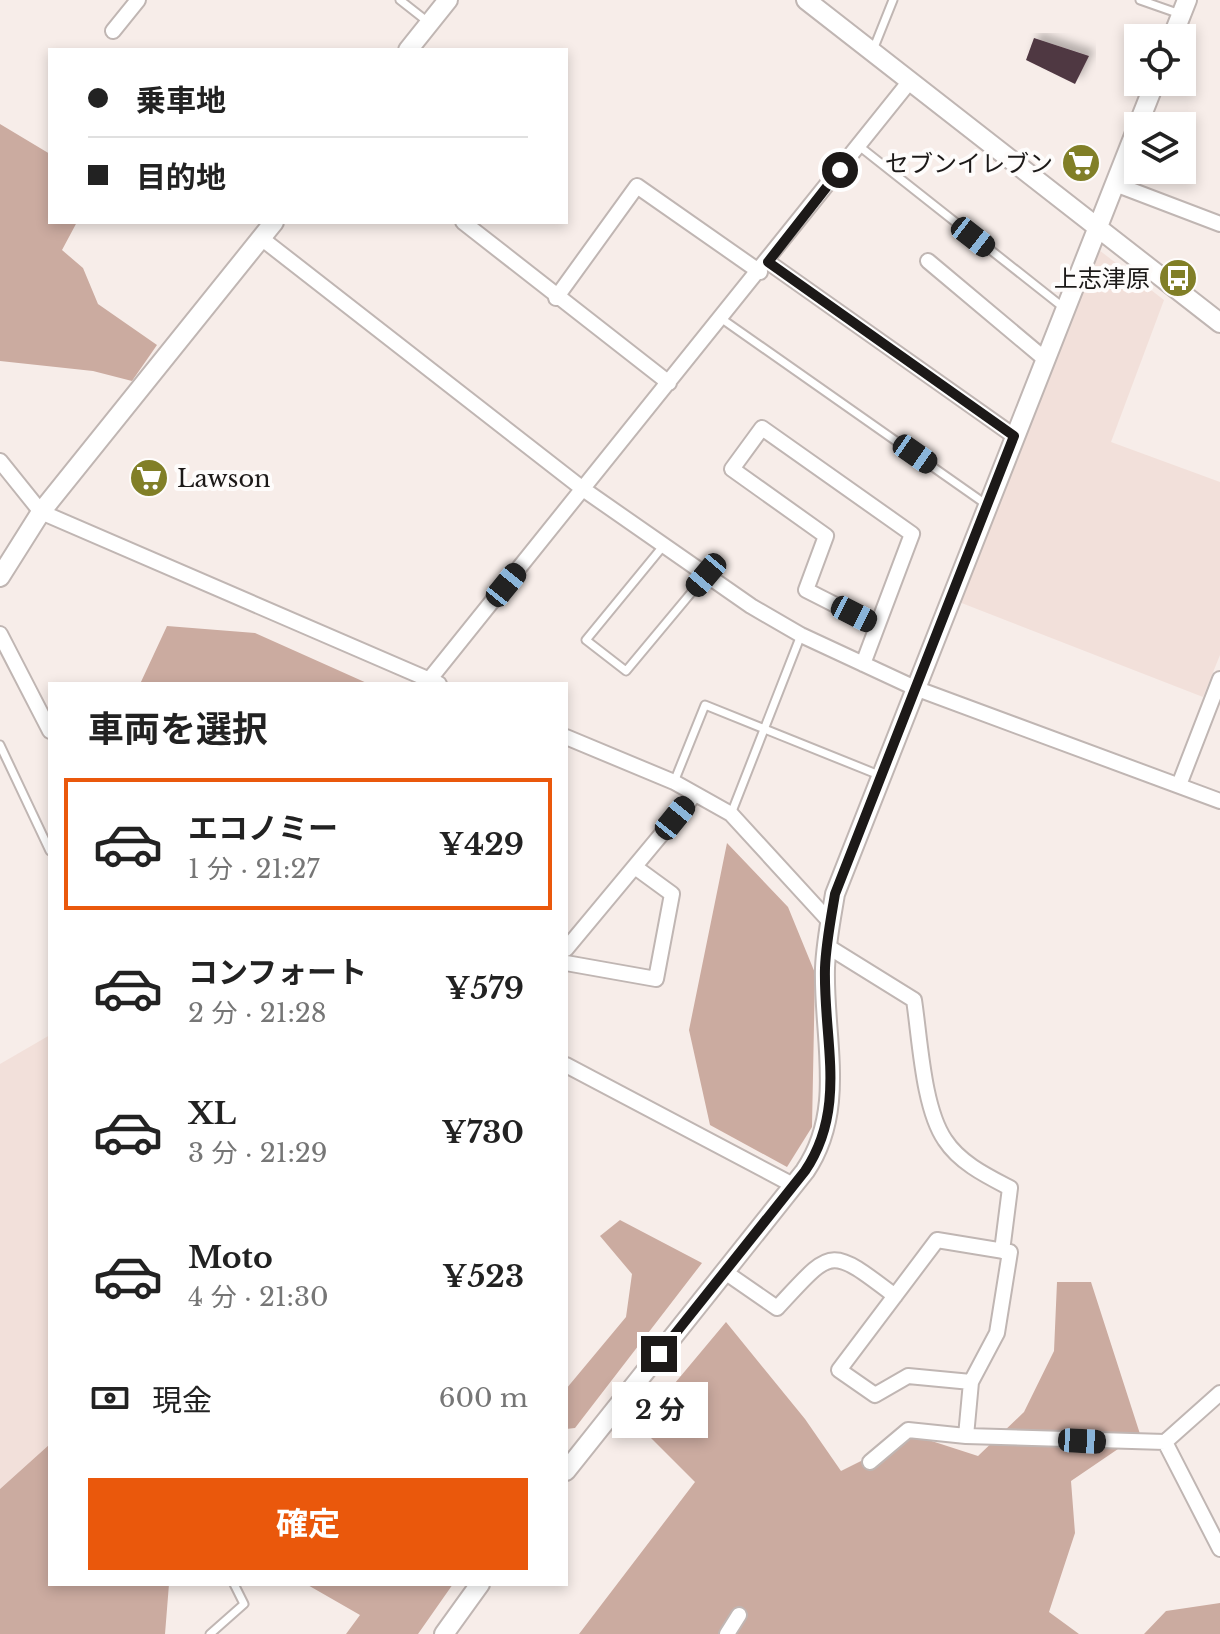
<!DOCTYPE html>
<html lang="ja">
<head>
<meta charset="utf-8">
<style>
  body { margin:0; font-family:"Libre Baskerville","Noto Sans JP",serif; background:#f2f2f2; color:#222; height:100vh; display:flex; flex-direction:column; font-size:30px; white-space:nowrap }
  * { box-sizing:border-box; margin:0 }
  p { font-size:26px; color:#767676 }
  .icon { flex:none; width:44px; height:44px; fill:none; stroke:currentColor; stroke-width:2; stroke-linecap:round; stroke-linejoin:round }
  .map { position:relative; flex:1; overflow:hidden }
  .panel { position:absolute; left:48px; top:682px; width:520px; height:904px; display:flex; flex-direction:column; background:#fff; border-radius:0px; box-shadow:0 4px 12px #0003 }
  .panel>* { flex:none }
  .top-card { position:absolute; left:48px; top:48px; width:520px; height:176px; border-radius:0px; box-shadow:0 4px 12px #0003; display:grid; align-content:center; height:176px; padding:0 40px; background:#fff }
  .tools { position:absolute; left:1124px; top:24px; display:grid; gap:16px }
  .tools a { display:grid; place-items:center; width:72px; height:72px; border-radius:0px; background:#fff; box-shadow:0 4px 12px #0003; font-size:40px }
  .end { position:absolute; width:36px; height:36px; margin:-18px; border:10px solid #1c1918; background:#fff; box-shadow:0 0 0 4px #fff }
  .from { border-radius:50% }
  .bubble { position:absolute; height:56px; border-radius:0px; background:#fff; box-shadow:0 4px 12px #0003; font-size:26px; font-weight:700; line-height:56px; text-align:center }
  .car { position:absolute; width:24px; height:48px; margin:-24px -12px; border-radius:10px; box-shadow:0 0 6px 2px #0007; background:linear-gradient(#222 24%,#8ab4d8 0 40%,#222 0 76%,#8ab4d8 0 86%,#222 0) }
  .top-card b { display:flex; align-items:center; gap:28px; height:76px; font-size:30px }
  .top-card b+b { border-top:2px solid #e0e0e0 }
  .top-card i { width:20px; height:20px; background:#222 }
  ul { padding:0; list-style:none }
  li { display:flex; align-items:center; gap:24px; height:132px; margin:0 16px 12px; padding:0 24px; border:4px solid transparent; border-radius:0px }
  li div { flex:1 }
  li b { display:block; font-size:30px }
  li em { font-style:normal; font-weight:700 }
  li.current { border-color:#ea580c }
  li>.icon { width:72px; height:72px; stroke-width:1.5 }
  h2 { padding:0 40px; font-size:36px; line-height:96px }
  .pay { display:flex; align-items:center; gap:20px; height:88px; padding:0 40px; font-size:30px }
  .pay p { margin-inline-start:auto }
  .button { display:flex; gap:16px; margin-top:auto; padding:16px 40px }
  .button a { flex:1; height:92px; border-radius:0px; background:#ea580c; color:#fff; font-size:32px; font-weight:700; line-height:92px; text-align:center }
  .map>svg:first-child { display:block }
</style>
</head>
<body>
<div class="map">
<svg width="1220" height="1634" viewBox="0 0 1220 1634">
  <defs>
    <filter id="shadow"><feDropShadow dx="6" dy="-6" stdDeviation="4" flood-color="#0004"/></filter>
  </defs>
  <rect width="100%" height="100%" fill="#f7ede9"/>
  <path fill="#f2e0da" d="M1099 250 1164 300 1111 442 1220 482V655L1203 697 959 602Z
    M50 1035V1444L0 1489V1064Z"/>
  <path fill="#cbaba0" d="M0 124 50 154V222H77L62 250 83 268 98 304 157 345 132 381 93 371 0 361Z
    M167 626 255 633 369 684H140Z
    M727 843 788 907 815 973 812 1127 787 1167 710 1125 689 1030Z
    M620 1220 702 1263 575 1428 566 1429V1389L626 1317 632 1274 600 1236Z
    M1057 1282H1091L1140 1434 1071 1481 1075 1533 1049 1612 1079 1634H579L695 1482 639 1426 726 1322 805 1419 841 1471 913 1435 978 1456 1024 1412 1054 1351Z
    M50 1444V1584H169L165 1634H0V1489Z
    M306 1584H453L418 1634H346L360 1615Z
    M1220 1603V1634H1144L1166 1611Z"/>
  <path fill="#503742" filter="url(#shadow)" d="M1034 38 1089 56 1075 84 1026 60Z"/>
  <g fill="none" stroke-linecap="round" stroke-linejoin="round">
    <defs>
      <path id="lane" d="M400 0 428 22
        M1140 0 1180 14
        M873 50 893 0
        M859 146 1064 308
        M722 319 987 505
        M664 545 586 640 626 671 706 575
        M0 745 50 851
        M674 782 705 705 879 775
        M731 814 801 635
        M210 1634 244 1604 234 1584"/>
      <path id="street" d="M113 31 138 0
        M1115 184 1220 224
        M463 222 669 383
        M261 238 583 489 751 606 801 635 915 688 1220 801
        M928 261 1046 360
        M768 262 1014 436
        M556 298 637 186 760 272
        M0 461 41 512 439 684
        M0 634 50 731
        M863 664 912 534 762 428 732 469 826 536 806 590 877 626
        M429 680 910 81
        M566 737 674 782 731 814 830 922
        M1179 785 1220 679
        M827 946 914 1000C920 1039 923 1108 945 1140 960 1163 987 1176 1010 1188L1002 1251
        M566 949 695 794
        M566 963 656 979 672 894 635 867
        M566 1065 793 1185
        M725 1272 777 1308C833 1248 828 1245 895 1296
        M966 1436 971 1382 997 1333 1010 1252 937 1240 839 1370 875 1395 908 1376 971 1382
        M1165 1442 1220 1549
        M870 1462 908 1430 966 1436 1165 1442 1220 1393
        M727 1634 739 1615"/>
      <path id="secondary" d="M806 0 1220 323
        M1172 38 1187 0
        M408 50 448 0
        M0 577 41 512 274 222
        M566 1471 805 1171C847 1109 823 1038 825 968 826 943 831 918 835 894L1155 82
        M444 1634 480 1584"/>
    </defs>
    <use href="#lane" stroke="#c0b6b3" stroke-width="11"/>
    <use href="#street" stroke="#c0b6b3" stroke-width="18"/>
    <use href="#secondary" stroke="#c0b6b3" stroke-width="22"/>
    <use href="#lane" stroke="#fff" stroke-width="7"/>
    <use href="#street" stroke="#fff" stroke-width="14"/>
    <use href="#secondary" stroke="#fff" stroke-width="18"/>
  </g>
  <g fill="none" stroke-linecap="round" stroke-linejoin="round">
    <path stroke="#1c1918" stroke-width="10" d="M659 1354 805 1171C848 1107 823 1040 825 968 826 943 831 918 835 894L1014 436 768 262 840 170"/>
  </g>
  <defs>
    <symbol id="supermarket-disc" viewBox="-11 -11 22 22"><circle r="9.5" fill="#817f27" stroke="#fefcfb"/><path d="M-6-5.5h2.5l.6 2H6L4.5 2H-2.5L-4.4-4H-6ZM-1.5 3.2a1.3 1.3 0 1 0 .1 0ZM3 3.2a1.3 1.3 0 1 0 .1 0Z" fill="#fff"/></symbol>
    <symbol id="bus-disc" viewBox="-11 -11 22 22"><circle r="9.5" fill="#817f27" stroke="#fefcfb"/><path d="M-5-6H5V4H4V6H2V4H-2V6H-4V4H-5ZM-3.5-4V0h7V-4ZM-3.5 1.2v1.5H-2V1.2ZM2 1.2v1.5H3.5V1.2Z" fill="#fff"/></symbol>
  </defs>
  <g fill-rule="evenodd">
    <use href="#supermarket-disc" x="1059" y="141" width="44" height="44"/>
    <use href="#bus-disc" x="1156" y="256" width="44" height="44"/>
    <use href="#supermarket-disc" x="127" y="456" width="44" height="44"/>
  </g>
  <g text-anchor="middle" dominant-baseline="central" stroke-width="8" stroke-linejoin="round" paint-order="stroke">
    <g font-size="24" fill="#1c1918" stroke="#fefcfb" text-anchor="end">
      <text x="1053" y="163">セブンイレブン</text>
      <text x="1150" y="278">上志津原</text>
      <text x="177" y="478" text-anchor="start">Lawson</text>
    </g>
  </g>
</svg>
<div class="tools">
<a><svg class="icon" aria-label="locate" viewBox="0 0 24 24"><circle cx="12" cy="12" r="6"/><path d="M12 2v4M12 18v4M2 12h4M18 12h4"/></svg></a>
<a><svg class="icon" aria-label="layers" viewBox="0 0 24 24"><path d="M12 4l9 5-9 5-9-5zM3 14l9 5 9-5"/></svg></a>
</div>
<i class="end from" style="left:840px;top:170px"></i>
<i class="end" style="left:659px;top:1354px"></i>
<div class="bubble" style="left:612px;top:1382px;width:96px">2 分</div>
<i class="car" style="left:973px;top:237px;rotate:128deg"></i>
<i class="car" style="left:915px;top:454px;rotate:125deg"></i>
<i class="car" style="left:706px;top:575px;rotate:220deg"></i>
<i class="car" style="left:506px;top:585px;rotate:39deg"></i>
<i class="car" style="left:854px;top:614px;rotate:117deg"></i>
<i class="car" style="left:675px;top:818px;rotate:39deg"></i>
<i class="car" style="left:1082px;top:1441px;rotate:93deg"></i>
<div class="top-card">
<b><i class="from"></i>乗車地</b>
<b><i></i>目的地</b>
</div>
<section class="panel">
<h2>車両を選択</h2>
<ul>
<li class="current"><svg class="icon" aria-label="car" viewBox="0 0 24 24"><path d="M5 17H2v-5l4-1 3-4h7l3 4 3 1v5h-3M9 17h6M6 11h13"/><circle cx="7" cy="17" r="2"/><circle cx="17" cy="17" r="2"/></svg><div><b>エコノミー</b><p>1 分 · 21:27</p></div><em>¥429</em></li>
<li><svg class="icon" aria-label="car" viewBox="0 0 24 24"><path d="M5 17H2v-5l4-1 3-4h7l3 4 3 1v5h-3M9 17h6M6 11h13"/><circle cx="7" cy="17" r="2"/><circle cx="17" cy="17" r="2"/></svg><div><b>コンフォート</b><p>2 分 · 21:28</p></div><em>¥579</em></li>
<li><svg class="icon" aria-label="car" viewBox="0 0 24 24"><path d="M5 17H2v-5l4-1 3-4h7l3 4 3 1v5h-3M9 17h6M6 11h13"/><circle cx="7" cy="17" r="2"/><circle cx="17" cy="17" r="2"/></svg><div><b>XL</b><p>3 分 · 21:29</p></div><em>¥730</em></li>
<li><svg class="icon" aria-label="car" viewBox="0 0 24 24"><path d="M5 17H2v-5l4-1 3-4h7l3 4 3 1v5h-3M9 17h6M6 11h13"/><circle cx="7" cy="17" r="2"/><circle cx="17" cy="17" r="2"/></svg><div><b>Moto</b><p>4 分 · 21:30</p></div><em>¥523</em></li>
</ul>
<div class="pay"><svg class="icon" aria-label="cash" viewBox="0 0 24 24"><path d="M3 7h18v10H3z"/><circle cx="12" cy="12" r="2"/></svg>現金<p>600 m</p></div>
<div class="button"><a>確定</a></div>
</section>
</div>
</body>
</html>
